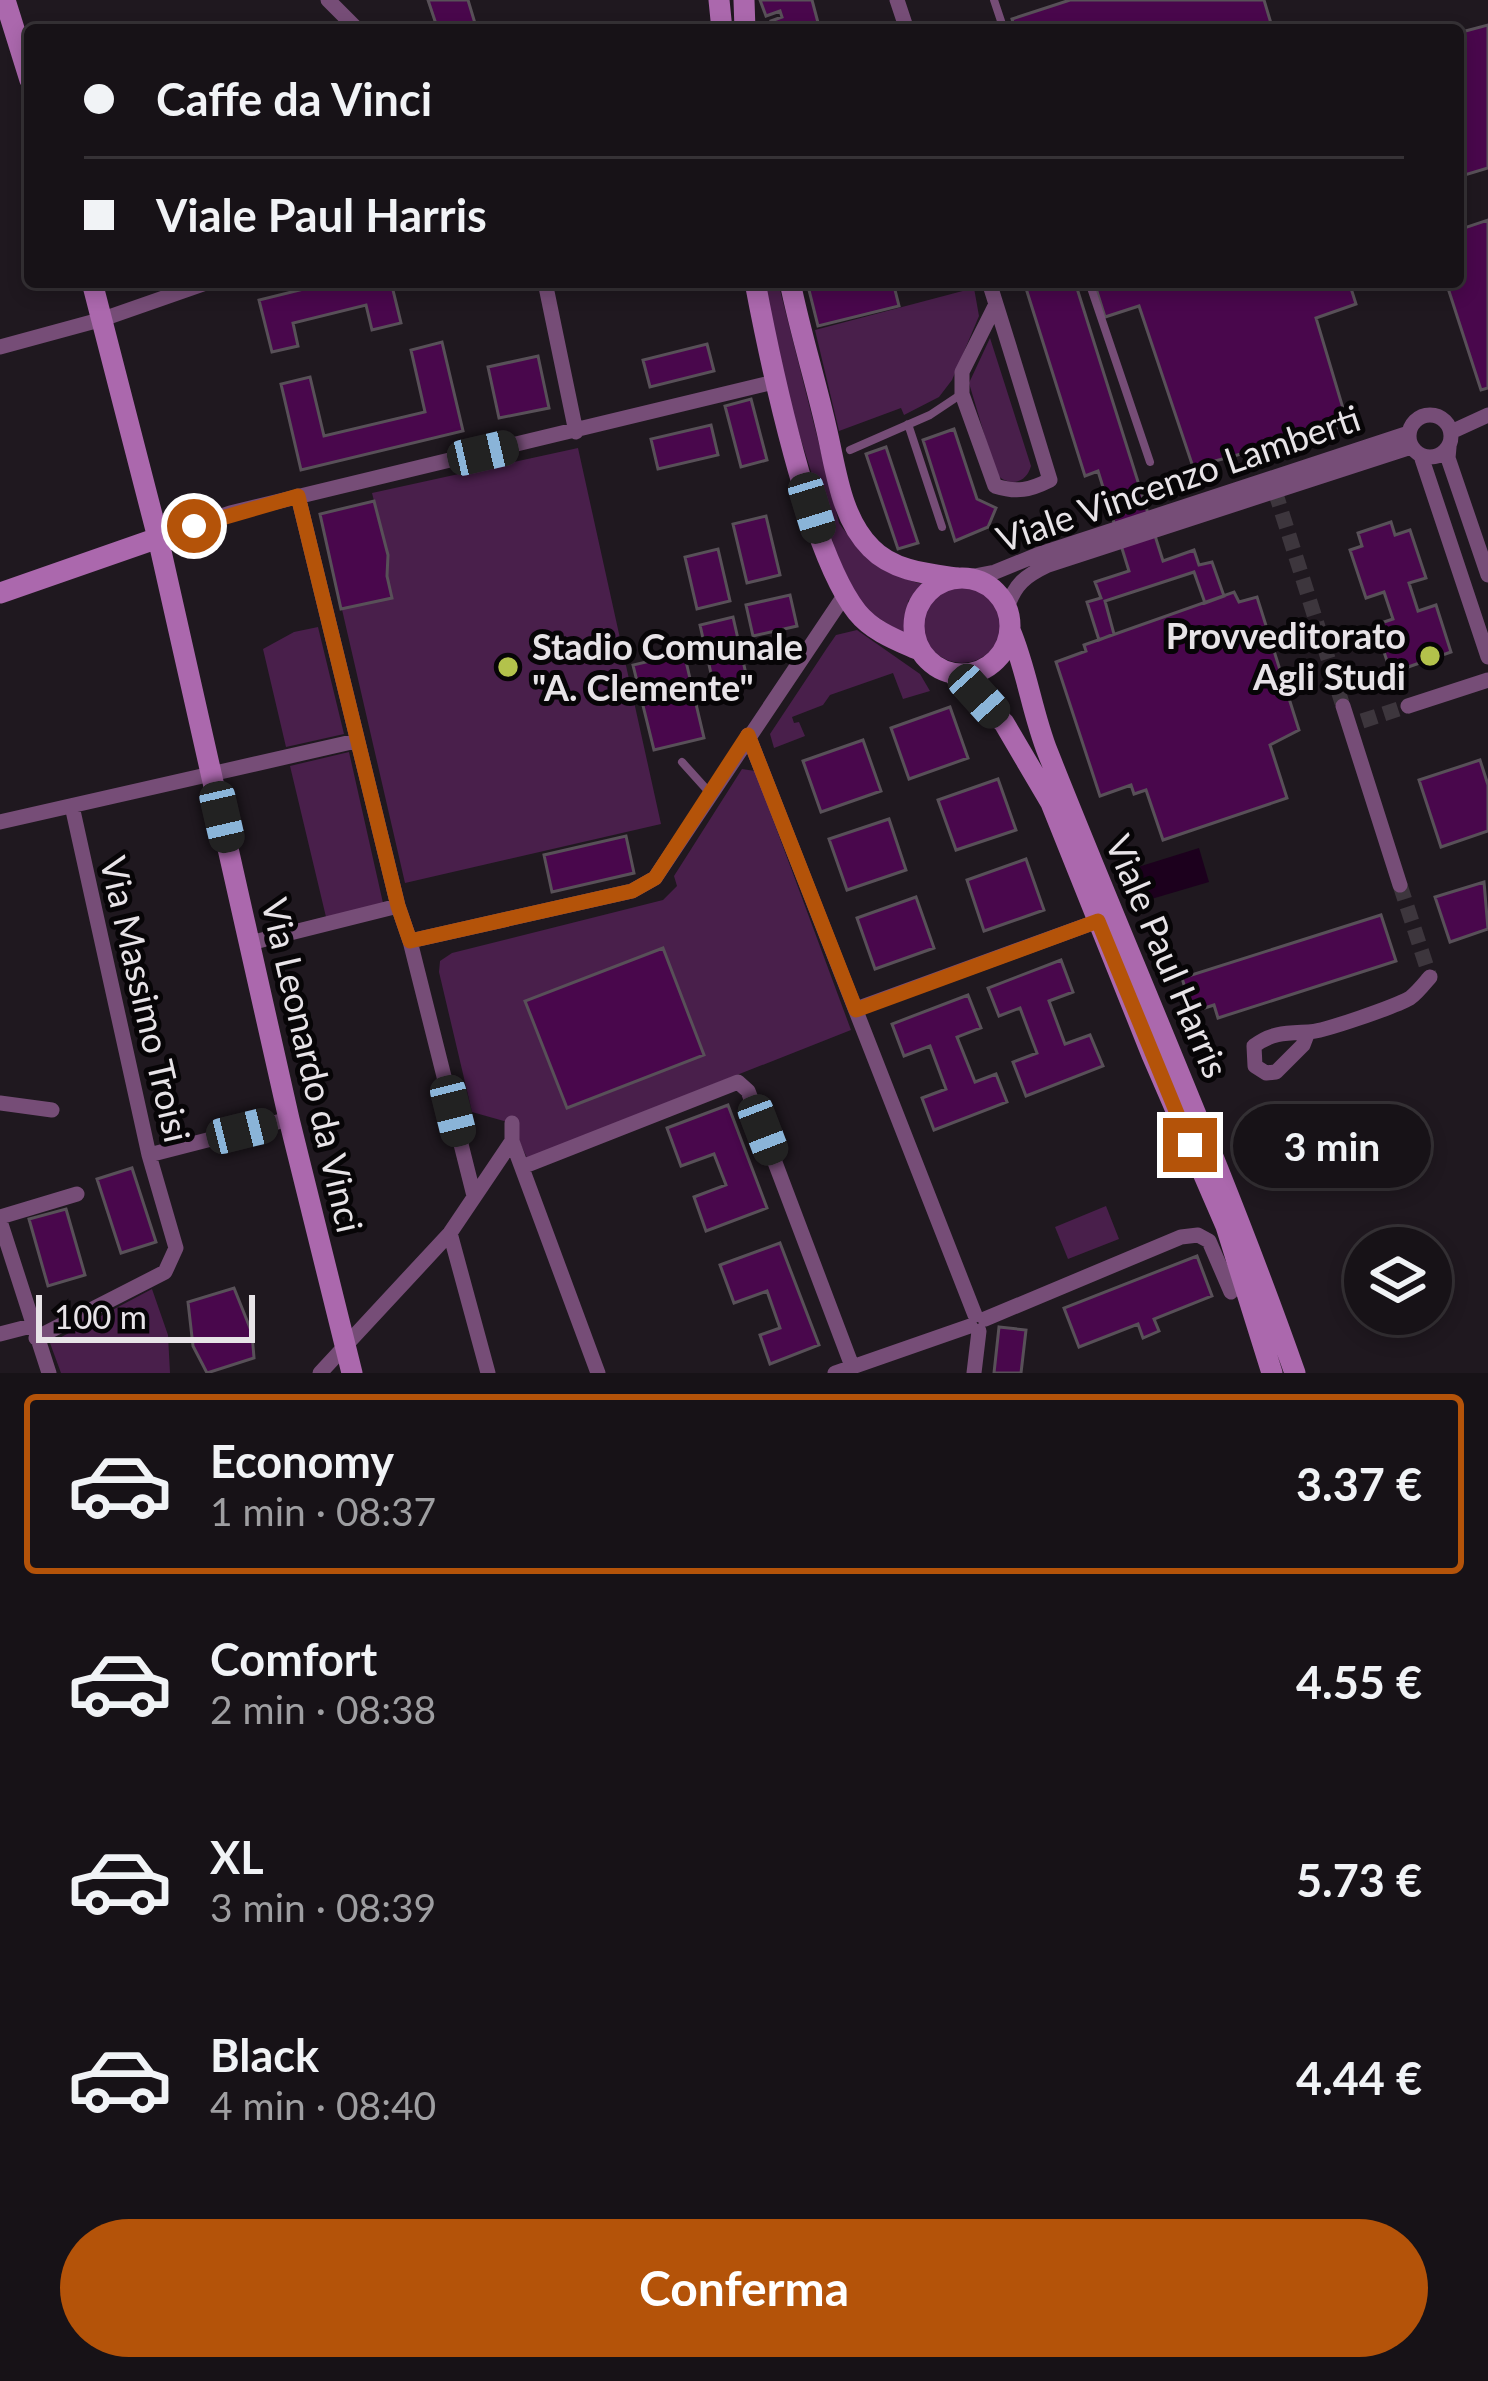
<!DOCTYPE html>
<html lang="it">
<head>
<meta charset="utf-8">
<style>
  body { margin:0; font-family:Lato,sans-serif; background:#242024; color:#f1f3f6; height:100vh; display:flex; flex-direction:column; font-size:45px; white-space:nowrap }
  * { box-sizing:border-box; margin:0 }
  p { font-size:39px; color:#9e9ea1 }
  .icon { flex:none; width:66px; height:66px; fill:none; stroke:currentColor; stroke-width:2; stroke-linecap:round; stroke-linejoin:round }
  .map { position:relative; height:1373px; overflow:hidden }
  .drawer { display:flex; flex-direction:column; background:#171217; flex:1 }
  .drawer>* { flex:none }
  .guide { position:absolute; left:24px; top:24px; width:1440px; height:264px; border-radius:12px; box-shadow:0 6px 18px #0003,0 0 0 3px #363236; display:grid; align-content:center; height:264px; padding:0 60px; background:#171217 }
  .buttons { position:absolute; left:1344px; top:1227px; display:grid; gap:24px }
  .buttons a { display:grid; place-items:center; width:108px; height:108px; border-radius:50%; background:#171217; box-shadow:0 6px 18px #0003,0 0 0 3px #363236; font-size:60px }
  .scale { position:absolute; left:36px; bottom:30px; width:219px; box-sizing:border-box; padding-left:12px; border:6px solid #e7e3e7; border-top:0; font-size:33px; line-height:42px; white-space:nowrap; color:#e7e3e7; -webkit-text-stroke:9px #070507; paint-order:stroke }
  .end { position:absolute; width:54px; height:54px; margin:-27px; border:15px solid #b45309; background:#fff; box-shadow:0 0 0 6px #fff }
  .from { border-radius:50% }
  .bubble { position:absolute; height:84px; border-radius:42px; background:#171217; box-shadow:0 6px 18px #0003,0 0 0 3px #363236; font-size:39px; font-weight:700; line-height:84px; text-align:center }
  .car { position:absolute; width:36px; height:72px; margin:-36px -18px; border-radius:15px; box-shadow:0 0 9px 3px #0007; background:linear-gradient(#222 24%,#8ab4d8 0 40%,#222 0 76%,#8ab4d8 0 86%,#222 0) }
  .guide b { display:flex; align-items:center; gap:42px; height:114px; font-size:45px }
  .guide b+b { border-top:3px solid #363236 }
  .guide i { width:30px; height:30px; background:#f1f3f6 }
  ul { padding:21px 0 0; list-style:none }
  li { display:flex; align-items:center; gap:36px; height:180px; margin:0 24px 18px; padding:0 36px; border:6px solid transparent; border-radius:12px }
  li div { flex:1 }
  li b { display:block; font-size:45px }
  li em { font-style:normal; font-weight:700 }
  li.on { border-color:#b45309 }
  li>.icon { width:108px; height:108px; stroke-width:1.5 }
  .button { display:flex; gap:24px; margin-top:auto; padding:24px 60px }
  .button a { flex:1; height:138px; border-radius:72px; background:#b45309; color:#fff; font-size:48px; font-weight:700; line-height:138px; text-align:center }
  .map>svg:first-child { display:block }
</style>
</head>
<body>
<div class="map">
<svg width="1488" height="1373" viewBox="0 0 1488 1373">
  <rect width="100%" height="100%" fill="#1f181f"/>
  <path fill="#491f4b" d="M762 282H778L839 523C860 552 887 577 923 584L908 601 905 635 871 613 847 587 789 401Z
    M974 288 979 316 952 380 939 397 904 415 901 408 839 431 815 330Z
    M990 338 1031 466C1026 484 1009 487 996 474L969 383Z
    M578 448 661 824 405 883 320 514 374 501 372 493Z
    M923 624a39 39 0 1 1 78 0a39 39 0 1 1-78 0Z
    M318 627 344 734 286 747 263 649 294 632Z
    M857 630 920 674 930 691 903 699 893 673 830 695 823 705 792 717 794 723 799 722 805 736 774 748 770 734 827 648 836 635Z
    M349 752 383 903 326 917 290 766Z
    M742 769 755 771 851 1030 527 1158 511 1123 472 1112 439 972 440 961 452 953 663 900 677 886 674 876Z
    M1106 1206 1119 1239 1068 1259 1055 1227Z
    M152 1289 168 1335 170 1373H61L50 1343Z"/>
  <path fill="#1c001d" d="M1199 848 1209 882 1148 900 1138 867Z"/>
  <path fill="#49074c" stroke="#585058" stroke-width="3" d="M428 0H468L477 30H438Z
    M760 0H812L820 30H774L771 21 782 17 780 11 766 16Z
    M1070 0H1264L1273 30H1015L1012 19Z
    M1488 25V168L1458 177V33Z
    M1488 220V388L1481 390 1446 282H1458V230Z
    M332 282H391L401 323 372 330 366 305 293 323 298 346 272 352 259 300Z
    M807 282H893L899 306 818 326Z
    M1024 282H1075L1163 561 1194 550 1199 565 1212 562 1224 596 1205 603 1194 572 1105 601 1114 634 1099 640 1087 602 1101 598 1095 582 1129 571 1098 471 1085 476Z
    M1094 282H1349L1356 304 1316 318 1348 425 1193 467 1139 306 1105 317Z
    M442 342 463 431 301 470 281 384 310 377 324 436 425 412 411 350Z
    M707 344 714 371 650 387 643 360Z
    M538 356 549 408 499 418 488 367Z
    M751 399 767 460 741 467 725 406Z
    M711 425 718 455 658 469 651 439Z
    M954 429 977 499 996 508 988 527 955 541 923 440Z
    M886 447 918 543 898 549 866 454Z
    M374 501 388 555 387 576 392 598 341 609 320 514Z
    M766 516 780 575 747 583 733 524Z
    M1391 522 1395 535 1410 530 1426 578 1409 583 1418 611 1436 605 1451 652 1391 673 1375 625 1393 619 1384 592 1366 598 1350 550 1362 546 1358 533Z
    M718 549 730 601 697 609 685 557Z
    M1234 592 1239 602 1257 597 1299 730 1270 745 1287 798 1163 840 1146 790 1134 794 1131 785 1100 796 1056 662 1086 651 1084 645Z
    M790 595 797 626 753 636 746 605Z
    M733 617 748 683 715 691 700 625Z
    M684 653 704 738 654 750 633 665Z
    M950 707 968 758 909 779 891 728Z
    M863 740 881 791 821 812 803 761Z
    M1480 760 1488 785V831L1441 847 1419 780Z
    M998 779 1016 830 956 850 938 800Z
    M889 819 906 870 847 890 829 839Z
    M626 836 634 873 552 892 544 855Z
    M1026 859 1044 910 984 931 967 880Z
    M1484 882 1488 929 1450 942 1435 897Z
    M916 897 934 948 875 969 857 918Z
    M1381 915 1396 961 1218 1018 1214 1005 1192 1012 1182 978Z
    M663 948 704 1055 567 1108 525 1001Z
    M1061 960 1073 992 1049 1001 1065 1044 1090 1035 1103 1066 1026 1096 1013 1062 1037 1053 1020 1008 999 1016 988 988Z
    M968 995 981 1028 957 1037 975 1082 996 1074 1007 1102 934 1130 922 1098 946 1089 930 1046 904 1056 892 1024Z
    M728 1105 767 1208 706 1231 694 1197 726 1185 714 1154 681 1166 667 1128Z
    M132 1168 156 1242 121 1253 97 1179Z
    M66 1209 85 1275 48 1286 29 1219Z
    M780 1243 819 1345 770 1364 760 1335 780 1328 767 1291 734 1303 720 1265Z
    M1197 1256 1212 1296 1154 1319 1159 1331 1143 1338 1138 1324 1079 1347 1064 1308Z
    M234 1288 252 1333 254 1358 207 1373 193 1346 188 1302Z
    M999 1327 1026 1330 1021 1373H994Z"/>
  <g fill="none" stroke-linecap="round" stroke-linejoin="round">
    <path stroke="#3d363d" stroke-width="15" stroke-dasharray="15 8" stroke-linecap="butt" d="M1275 491 1343 706
      M1362 721 1408 706
      M1400 885 1430 977"/>
    <path stroke="#764d77" stroke-width="8" d="M994 0 1004 30
      M1089 282 1150 462
      M908 424 942 527
      M850 450 930 415 960 395
      M682 762 709 792"/>
    <path stroke="#764d77" stroke-width="15" d="M328 0 358 30
      M897 0 907 30
      M545 282 576 432
      M989 282C1010 348 1030 414 1050 480 1030 490 1017 493 995 486L962 394V372L996 304
      M0 347 103 319 209 282
      M1409 436a21 21 0 1 1 42 0a21 21 0 1 1-42 0Z
      M1451 432 1488 415
      M1449 447 1448 458 1488 575
      M1421 456 1488 657
      M298 496 398 906 410 941 632 891 655 878 846 593
      M158 538 230 513 778 381
      M964 578 995 572 1037 555 1409 433
      M1007 608C1015 584 1025 576 1048 565L1411 447
      M1343 706 1400 885
      M1408 706 1488 680
      M748 735 975 1315
      M0 822 356 741
      M410 941 474 1196
      M250 943 398 906
      M856 1009 1098 921
      M1308 1032 1303 1045 1276 1072 1266 1073 1255 1066 1254 1046C1272 1032 1288 1033 1308 1032 1323 1032 1396 1006 1410 998 1417 993 1424 984 1430 977
      M0 1103 52 1110
      M512 1123V1141L598 1373
      M149 1155 289 1119
      M522 1167 738 1082 748 1091 852 1366
      M0 1217 77 1194
      M0 1221 49 1373
      M450 1233 488 1373
      M985 1319 1181 1237 1198 1235 1209 1241 1231 1292
      M0 1334 31 1326
      M36 1338 165 1272 176 1248 149 1155 72 806
      M320 1373 450 1233 512 1141
      M835 1373 970 1326
      M974 1373 979 1331"/>
    <path stroke="#ab68ad" stroke-width="21" d="M5 0 30 80
      M719 0 722 30
      M744 0 745 30
      M92 282 158 538 289 1119 352 1373
      M755 282C770 361 810 553 857 612 873 632 899 641 921 651
      M790 282C800 331 815 379 826 427 836 468 840 517 871 548 893 571 928 574 957 578
      M914 626a48 48 0 1 1 96 0a48 48 0 1 1-96 0Z
      M0 593 158 538
      M1010 630C1027 670 1032 713 1048 753 1130 960 1221 1163 1295 1373
      M952 673 1004 723 1051 803 1152 1055 1226 1226 1272 1373"/>
  </g>
  <g fill="none" stroke-linecap="round" stroke-linejoin="round">
    <path stroke="#b45309" stroke-width="15" d="M194 526 298 496 398 906 410 941 632 891 655 878 748 735 856 1010 1098 921 1190 1145"/>
  </g>
  <g fill="#b3c24b" stroke="#070507" stroke-width="4.5">
    <circle cx="1430" cy="656" r="12"/>
    <circle cx="508" cy="667" r="12"/>
  </g>
  <g text-anchor="middle" dominant-baseline="central" stroke-width="10" stroke-linejoin="round" paint-order="stroke">
    <g font-size="36" fill="#e7e3e7" stroke="#070507">
      <text transform="translate(1178 478) rotate(-19)">Viale Vincenzo Lamberti</text>
      <text transform="translate(1168 956) rotate(67)">Viale Paul Harris</text>
      <text transform="translate(146 999) rotate(77)">Via Massimo Troisi</text>
      <text transform="translate(313 1065) rotate(77)">Via Leonardo da Vinci</text>
    </g>
    <g font-size="36" font-weight="bold" fill="#e7e3e7" stroke="#070507" text-anchor="end">
      <text x="1406" y="635">Provveditorato<tspan x="1406" dy="41">Agli Studi</tspan></text>
      <text x="532" y="646" text-anchor="start">Stadio Comunale<tspan x="532" dy="41">"A. Clemente"</tspan></text>
    </g>
  </g>
</svg>
<div class="buttons">
<a><svg class="icon" aria-label="layers" viewBox="0 0 24 24"><path d="M12 4l9 5-9 5-9-5zM3 14l9 5 9-5"/></svg></a>
</div>
<div class="scale">100 m</div>
<i class="end from" style="left:194px;top:526px"></i>
<i class="end" style="left:1190px;top:1145px"></i>
<div class="bubble" style="left:1233px;top:1104px;width:198px">3 min</div>
<i class="car" style="left:483px;top:453px;rotate:77deg"></i>
<i class="car" style="left:812px;top:508px;rotate:163deg"></i>
<i class="car" style="left:979px;top:696px;rotate:138deg"></i>
<i class="car" style="left:222px;top:817px;rotate:167deg"></i>
<i class="car" style="left:453px;top:1111px;rotate:166deg"></i>
<i class="car" style="left:763px;top:1130px;rotate:159deg"></i>
<i class="car" style="left:242px;top:1131px;rotate:76deg"></i>
<div class="guide">
<b><i class="from"></i>Caffe da Vinci</b>
<b><i></i>Viale Paul Harris</b>
</div>
</div>
<section class="drawer">
<ul>
<li class="on"><svg class="icon" aria-label="car" viewBox="0 0 24 24"><path d="M5 17H2v-5l4-1 3-4h7l3 4 3 1v5h-3M9 17h6M6 11h13"/><circle cx="7" cy="17" r="2"/><circle cx="17" cy="17" r="2"/></svg><div><b>Economy</b><p>1 min · 08:37</p></div><em>3.37 €</em></li>
<li><svg class="icon" aria-label="car" viewBox="0 0 24 24"><path d="M5 17H2v-5l4-1 3-4h7l3 4 3 1v5h-3M9 17h6M6 11h13"/><circle cx="7" cy="17" r="2"/><circle cx="17" cy="17" r="2"/></svg><div><b>Comfort</b><p>2 min · 08:38</p></div><em>4.55 €</em></li>
<li><svg class="icon" aria-label="car" viewBox="0 0 24 24"><path d="M5 17H2v-5l4-1 3-4h7l3 4 3 1v5h-3M9 17h6M6 11h13"/><circle cx="7" cy="17" r="2"/><circle cx="17" cy="17" r="2"/></svg><div><b>XL</b><p>3 min · 08:39</p></div><em>5.73 €</em></li>
<li><svg class="icon" aria-label="car" viewBox="0 0 24 24"><path d="M5 17H2v-5l4-1 3-4h7l3 4 3 1v5h-3M9 17h6M6 11h13"/><circle cx="7" cy="17" r="2"/><circle cx="17" cy="17" r="2"/></svg><div><b>Black</b><p>4 min · 08:40</p></div><em>4.44 €</em></li>
</ul>
<div class="button"><a>Conferma</a></div>
</section>
</body>
</html>
